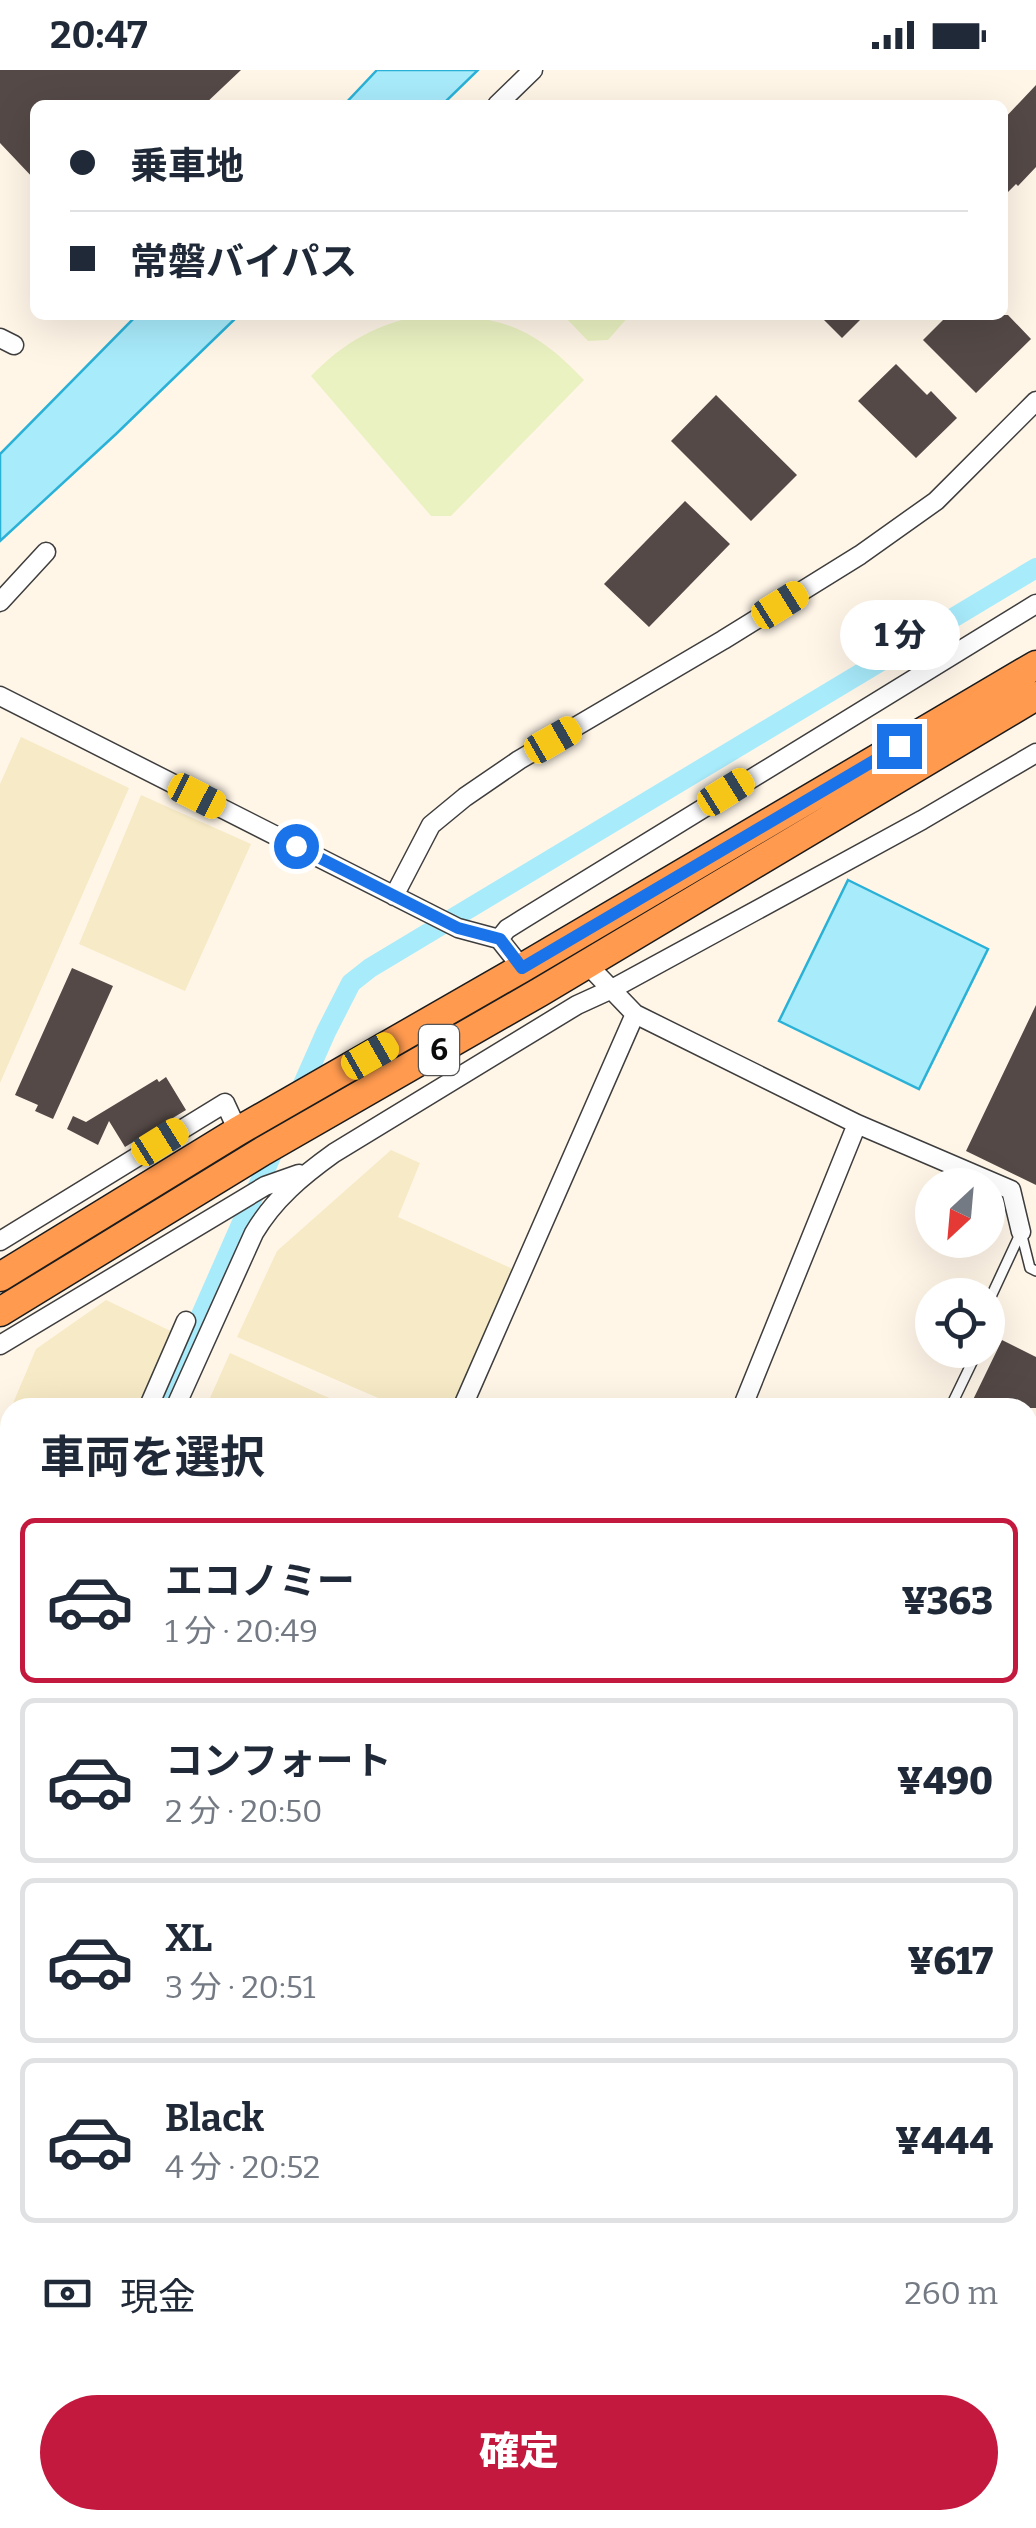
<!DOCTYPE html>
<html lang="ja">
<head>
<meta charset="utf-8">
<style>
  body { margin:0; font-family:Bitter,"Noto Sans JP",serif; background:#f6f6f7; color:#1f2937; height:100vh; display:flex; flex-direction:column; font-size:38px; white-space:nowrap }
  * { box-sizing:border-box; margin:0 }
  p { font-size:32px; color:#747a83 }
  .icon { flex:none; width:55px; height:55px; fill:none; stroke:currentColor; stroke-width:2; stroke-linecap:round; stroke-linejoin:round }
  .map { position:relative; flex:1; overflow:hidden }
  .details { position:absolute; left:0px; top:1328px; width:1038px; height:1132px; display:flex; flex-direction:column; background:#fff; border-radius:30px 30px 0 0; box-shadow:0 10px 40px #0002 }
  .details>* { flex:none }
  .guide { position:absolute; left:30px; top:30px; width:978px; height:220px; border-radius:15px; box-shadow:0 10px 40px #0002; display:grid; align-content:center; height:220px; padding:0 40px; background:#fff }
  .needle { width:65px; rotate:206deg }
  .tools { position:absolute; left:915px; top:1098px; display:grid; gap:20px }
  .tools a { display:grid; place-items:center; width:90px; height:90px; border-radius:50%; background:#fff; box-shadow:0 10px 40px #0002; font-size:50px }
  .end { position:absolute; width:45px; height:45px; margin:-22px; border:12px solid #1a73e8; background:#fff; box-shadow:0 0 0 5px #fff }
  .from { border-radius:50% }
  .bubble { position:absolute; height:70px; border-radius:35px; background:#fff; box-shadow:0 10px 40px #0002; font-size:32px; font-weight:800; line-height:70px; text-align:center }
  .car { position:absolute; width:30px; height:60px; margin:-30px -15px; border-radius:12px; box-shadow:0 0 8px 2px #0007; background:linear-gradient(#f5c518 24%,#345 0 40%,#f5c518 0 76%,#345 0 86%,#f5c518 0) }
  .guide b { display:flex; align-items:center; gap:35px; height:95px; font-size:38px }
  .guide b+b { border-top:2px solid #e0e1e3 }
  .guide i { width:25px; height:25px; background:#1f2937 }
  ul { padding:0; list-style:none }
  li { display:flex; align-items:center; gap:30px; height:165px; margin:0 20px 15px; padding:0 20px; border:5px solid #e0e1e3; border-radius:15px }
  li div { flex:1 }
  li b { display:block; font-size:38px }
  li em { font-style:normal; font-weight:800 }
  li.active { border-color:#c4193f }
  li>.icon { width:90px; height:90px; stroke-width:1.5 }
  h2 { padding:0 40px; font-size:45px; line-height:120px }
  .pay { display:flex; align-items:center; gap:25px; height:110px; padding:0 40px; font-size:38px }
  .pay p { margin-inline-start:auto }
  .button { display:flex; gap:20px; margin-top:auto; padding:20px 40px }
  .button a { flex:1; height:115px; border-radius:60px; background:#c4193f; color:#fff; font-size:40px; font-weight:800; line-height:115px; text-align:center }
  .status { display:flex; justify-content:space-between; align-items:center; height:70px; padding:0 50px; background:#fff; direction:ltr }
  .status svg { height:28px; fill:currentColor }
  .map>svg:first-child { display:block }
</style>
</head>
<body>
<div class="status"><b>20:47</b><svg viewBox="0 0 49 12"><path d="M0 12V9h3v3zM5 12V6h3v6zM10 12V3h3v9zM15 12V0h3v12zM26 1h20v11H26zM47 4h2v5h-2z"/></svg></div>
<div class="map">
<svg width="1036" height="2458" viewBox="0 0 1036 2458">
  <rect width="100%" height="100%" fill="#fff6e8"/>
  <path fill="#f7eac6" d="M21 667 129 718 0 1013V714Z
    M141 725 251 774 185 921 79 874Z
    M391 1080 420 1093 398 1147 515 1200 453 1337H399L237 1267 277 1181Z
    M106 1230 179 1265 144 1337 11 1338 36 1279Z
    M230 1283 320 1324 351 1337H206Z
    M0 1437 10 1441V1636L0 1658Z
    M10 1762V2225L0 2220V1784Z
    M1028 1890 1036 1893V1965L1028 1984Z"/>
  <path fill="#eaf2c2" d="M426 245C499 245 533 256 584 310L451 446H431L311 306C344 272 379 252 426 245Z
    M563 245H630L608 270 588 271Z"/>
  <path fill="#a8ebfb" stroke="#2ab1d7" stroke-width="2.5" d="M377 0H478L442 35H344Z
    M137 245H239L116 364 0 471V384Z
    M848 810 988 879 919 1019 779 951Z"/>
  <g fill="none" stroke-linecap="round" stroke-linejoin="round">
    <path stroke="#2ab1d7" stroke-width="5" d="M1028 2061 1036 2043
      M846 2458 849 2450"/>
    <path stroke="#a8ebfb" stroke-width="20" d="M160 1338 326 962 351 913 370 898 1036 498
      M0 1698 10 1675"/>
  </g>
  <path fill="#544946" d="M0 0H241L204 35H35V110L0 73Z
    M1036 15V97L1018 116 1016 114 1002 128V51Z
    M819 245H865L842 268Z
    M948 245H1008L1031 269 976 323 923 270Z
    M896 294 927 325 931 321 957 348 916 388 858 331Z
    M716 325 797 405 751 451 671 371Z
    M685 431 730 474 649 557 604 514Z
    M72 898 113 916 53 1049 35 1041 38 1035 15 1025Z
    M1036 935V1115L966 1081Z
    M166 1007 186 1040 125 1077 109 1051 98 1075 67 1059 73 1046 86 1052 157 1009 159 1012Z
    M1002 1270 1036 1287V1338H969Z"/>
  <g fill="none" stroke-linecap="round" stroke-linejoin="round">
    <defs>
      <path id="service" d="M1021 1162 1030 1198 1036 1201
        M988 1233 1021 1162
        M950 1338 978 1280"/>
      <path id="minor" d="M497 35 533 0
        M0 268 14 275
        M0 532 46 482
        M0 626 458 858 499 869 522 898
        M394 826 431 755 465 727 519 690 723 570 860 485 936 431 1036 331
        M499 869 507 859 523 849 1036 534
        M586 893 635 944 857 1054 1011 1120 1021 1162
        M0 1171 225 1033 238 1061
        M0 1275 265 1116 299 1104
        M148 1338 186 1251
        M175 1338 254 1163C274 1129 302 1106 334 1083L577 935 612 919 922 750 1036 683
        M462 1338 635 944
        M742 1338 857 1054
        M0 1673 10 1651
        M0 1725 10 1700
        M1028 2152 1036 2156
        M1028 2293 1036 2297
        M0 2378 10 2356
        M250 2458 253 2450
        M536 2458 539 2450
        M804 2458 813 2450"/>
      <path id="trunk" d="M0 1207 238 1061 522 898 1036 595
        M0 1242 263 1081 540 922 1036 626"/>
    </defs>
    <use href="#service" stroke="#3e3e3e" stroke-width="12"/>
    <use href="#minor" stroke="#3e3e3e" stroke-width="21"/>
    <use href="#trunk" stroke="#1c1c1c" stroke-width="31"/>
    <use href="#service" stroke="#fff" stroke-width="9"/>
    <use href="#minor" stroke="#fff" stroke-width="18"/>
    <use href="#trunk" stroke="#ff9a4f" stroke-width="28"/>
  </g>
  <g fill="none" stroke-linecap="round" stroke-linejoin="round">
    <path stroke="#1a73e8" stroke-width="12" d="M296 776 458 858 500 869 522 898 899 676"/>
  </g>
  <g text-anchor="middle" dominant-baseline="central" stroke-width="10" stroke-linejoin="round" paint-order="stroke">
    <rect fill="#fff" stroke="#545454" stroke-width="2.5" x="419" y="955" width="40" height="50" rx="8"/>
    <g font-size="30" font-weight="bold" fill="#0b0b0b">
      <text x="439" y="980">6</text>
    </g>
  </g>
</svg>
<div class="tools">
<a><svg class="needle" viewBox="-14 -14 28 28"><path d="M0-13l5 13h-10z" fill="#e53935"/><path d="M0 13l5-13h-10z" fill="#747a83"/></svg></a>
<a><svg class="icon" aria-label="locate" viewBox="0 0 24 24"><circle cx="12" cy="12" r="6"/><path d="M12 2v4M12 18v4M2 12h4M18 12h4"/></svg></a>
</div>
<i class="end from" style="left:296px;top:776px"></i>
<i class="end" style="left:899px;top:676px"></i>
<div class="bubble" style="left:840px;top:530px;width:120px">1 分</div>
<i class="car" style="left:780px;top:535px;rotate:58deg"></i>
<i class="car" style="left:553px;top:670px;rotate:60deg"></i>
<i class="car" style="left:726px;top:722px;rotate:58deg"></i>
<i class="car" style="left:197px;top:726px;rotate:117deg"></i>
<i class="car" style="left:370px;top:986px;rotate:60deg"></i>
<i class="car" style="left:160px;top:1072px;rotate:58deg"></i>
<div class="guide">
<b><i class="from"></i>乗車地</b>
<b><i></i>常磐バイパス</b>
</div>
<section class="details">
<h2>車両を選択</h2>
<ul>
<li class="active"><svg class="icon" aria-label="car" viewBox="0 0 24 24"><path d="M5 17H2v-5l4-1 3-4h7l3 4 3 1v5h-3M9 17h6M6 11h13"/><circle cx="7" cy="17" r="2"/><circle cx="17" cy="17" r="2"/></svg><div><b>エコノミー</b><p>1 分 · 20:49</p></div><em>¥363</em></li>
<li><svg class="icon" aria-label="car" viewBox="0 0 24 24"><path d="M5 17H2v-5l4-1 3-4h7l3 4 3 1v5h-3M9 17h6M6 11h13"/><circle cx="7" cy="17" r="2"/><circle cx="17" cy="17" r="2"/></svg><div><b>コンフォート</b><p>2 分 · 20:50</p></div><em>¥490</em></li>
<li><svg class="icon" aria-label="car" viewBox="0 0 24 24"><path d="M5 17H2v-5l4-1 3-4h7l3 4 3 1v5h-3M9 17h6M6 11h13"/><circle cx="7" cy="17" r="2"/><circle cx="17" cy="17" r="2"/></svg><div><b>XL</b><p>3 分 · 20:51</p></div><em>¥617</em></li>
<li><svg class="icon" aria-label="car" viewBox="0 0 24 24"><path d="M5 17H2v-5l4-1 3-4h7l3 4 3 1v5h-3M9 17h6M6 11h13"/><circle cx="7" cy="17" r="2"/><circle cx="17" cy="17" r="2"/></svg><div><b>Black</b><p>4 分 · 20:52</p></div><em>¥444</em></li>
</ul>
<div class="pay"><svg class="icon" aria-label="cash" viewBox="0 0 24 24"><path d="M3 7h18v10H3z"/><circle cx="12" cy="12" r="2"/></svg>現金<p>260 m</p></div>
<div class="button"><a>確定</a></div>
</section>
</div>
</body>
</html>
